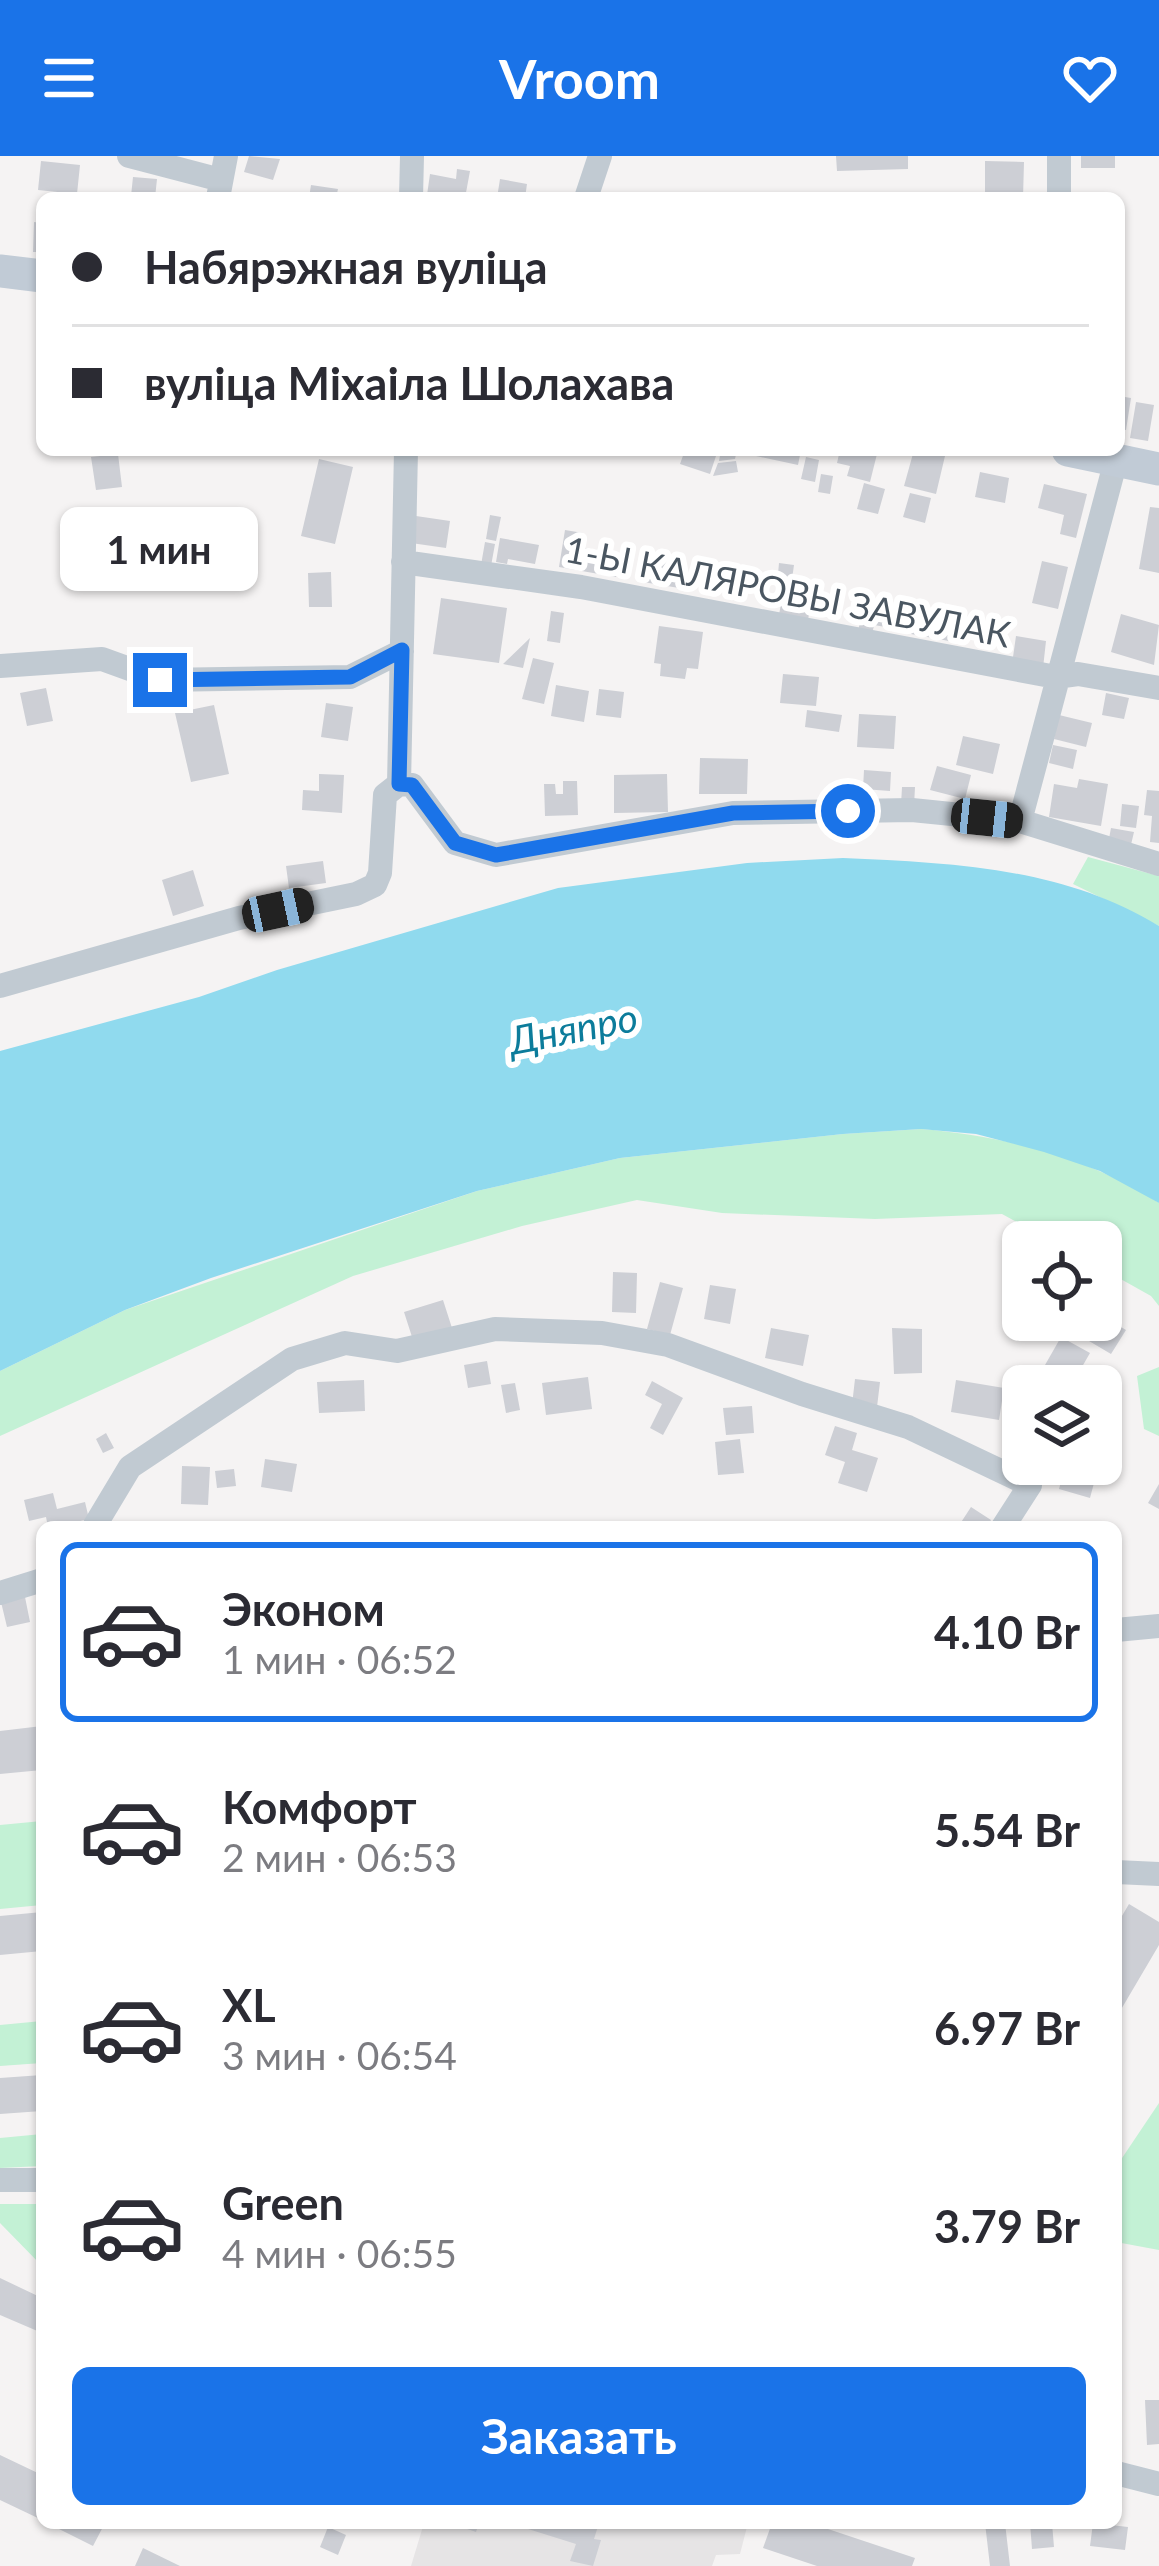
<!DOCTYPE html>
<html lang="ru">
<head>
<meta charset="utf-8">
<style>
  body { margin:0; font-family:Lato,sans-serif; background:#f2f2f3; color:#2b2b33; height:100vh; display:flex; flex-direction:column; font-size:45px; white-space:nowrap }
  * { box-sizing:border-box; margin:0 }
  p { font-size:39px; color:#7c7c81 }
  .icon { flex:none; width:66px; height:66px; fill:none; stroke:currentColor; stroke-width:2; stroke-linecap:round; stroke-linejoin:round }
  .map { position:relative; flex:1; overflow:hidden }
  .drawer { position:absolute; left:36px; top:1365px; width:1086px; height:1008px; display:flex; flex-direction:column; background:#fff; border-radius:18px; box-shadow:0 3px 9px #0004 }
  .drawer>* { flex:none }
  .hud { position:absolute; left:36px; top:36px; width:1089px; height:264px; border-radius:18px; box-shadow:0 3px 9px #0004; display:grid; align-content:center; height:264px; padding:0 36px; background:#fff }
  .controls { position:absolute; left:1002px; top:1065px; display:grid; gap:24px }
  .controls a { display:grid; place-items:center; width:120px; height:120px; border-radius:18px; background:#fff; box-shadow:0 3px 9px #0004; font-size:60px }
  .end { position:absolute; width:54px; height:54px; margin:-27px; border:15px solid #1a73e8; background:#fff; box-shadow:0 0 0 6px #fff }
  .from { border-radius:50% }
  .bubble { position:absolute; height:84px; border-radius:18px; background:#fff; box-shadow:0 3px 9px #0004; font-size:39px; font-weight:700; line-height:84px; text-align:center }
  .car { position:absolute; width:36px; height:72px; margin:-36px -18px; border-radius:15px; box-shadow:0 0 9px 3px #0007; background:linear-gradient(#222 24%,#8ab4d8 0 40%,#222 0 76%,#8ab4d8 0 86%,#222 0) }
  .hud b { display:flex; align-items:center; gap:42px; height:114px; font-size:45px }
  .hud b+b { border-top:3px solid #e1e1e2 }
  .hud i { width:30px; height:30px; background:#2b2b33 }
  ul { padding:21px 0 0; list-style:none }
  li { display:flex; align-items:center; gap:36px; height:180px; margin:0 24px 18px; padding:0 12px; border:6px solid transparent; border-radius:18px }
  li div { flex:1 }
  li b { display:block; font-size:45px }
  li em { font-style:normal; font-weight:700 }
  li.selected { border-color:#1a73e8 }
  li>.icon { width:108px; height:108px; stroke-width:1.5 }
  .cta { display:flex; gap:24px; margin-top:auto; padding:24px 36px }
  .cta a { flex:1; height:138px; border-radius:18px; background:#1a73e8; color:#fff; font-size:48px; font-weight:700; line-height:138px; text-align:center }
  header { display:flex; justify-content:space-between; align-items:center; height:156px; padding:0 36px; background:#1a73e8; color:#fff; font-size:54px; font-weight:700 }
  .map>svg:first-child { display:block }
</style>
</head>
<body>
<header><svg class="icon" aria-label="menu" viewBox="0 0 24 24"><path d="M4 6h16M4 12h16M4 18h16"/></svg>Vroom<svg class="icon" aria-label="heart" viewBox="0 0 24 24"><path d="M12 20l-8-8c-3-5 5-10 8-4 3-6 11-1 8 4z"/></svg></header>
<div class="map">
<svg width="1159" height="2410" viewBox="0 0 1159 2410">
  <rect width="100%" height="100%" fill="#f5f3f3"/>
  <path fill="#e6e4e5" d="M424 2367H748L740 2398 716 2399 712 2410H411Z"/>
  <path fill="#c3f1d5" d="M1088 701 1159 720V770L1073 728Z
    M921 973C1004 980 1089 1001 1159 1047V1150L1151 1140 1101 1112V1086H1053L1002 1058 875 1063 722 1057 637 1044 522 1070 353 1120 0 1280V1215L125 1154 477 1035 620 1002 843 978Z
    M1159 1211V1280L1144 1273 1137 1220Z
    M42 1665V1749L0 1753V1669Z
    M42 1865V1907L0 1910V1869Z
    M1159 1947V2094L1116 2086V2011Z
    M42 1978V2010L0 2012V1982Z
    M0 2048H42V2110L0 2067Z"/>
  <path fill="#90daee" d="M843 702C952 707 1063 711 1159 770V1047L1100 1015 1044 996 976 978 921 973 843 978 620 1002 477 1035 211 1122 125 1154 0 1215V895L199 841 277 814 558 732 747 707Z"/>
  <path fill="#cdcfd5" d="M249 0 280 3 273 24 244 16Z
    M836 0H908V13L837 15Z
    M1081 0H1115V12H1081Z
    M41 5 80 9 77 38 38 34Z
    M985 5 1024 6 1023 42H985Z
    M457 13 470 15 465 42 427 39 430 18 456 23Z
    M133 21 157 23 155 42 131 40Z
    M500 23 527 28 525 42H497Z
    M311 29 338 33 336 42H309Z
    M34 66 42 67V96H33Z
    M1119 240 1131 242 1126 274 1119 273Z
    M1136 246 1154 249 1148 285 1130 282Z
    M685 294H718L710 318 680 308Z
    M721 294H737L735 303 719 305Z
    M757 294H801L798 309 756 300Z
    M840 294H878L870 326 847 320 850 310 837 307Z
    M914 294 945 300 936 338 904 330Z
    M118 298 122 331 96 334 91 301Z
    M806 301 819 304 815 326 801 323Z
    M319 303 353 311 335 388 301 380Z
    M736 305 738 316 713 320 718 307Z
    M980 316 1009 322 1005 347 975 341Z
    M821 318 833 320 830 338 818 336Z
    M864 327 885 333 878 358 857 353Z
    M1044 328 1087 338 1076 382 1060 378 1064 359 1038 352Z
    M910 337 931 342 925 367 903 361Z
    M1150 351 1159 352V417L1139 413Z
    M490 359 501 361 496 385 486 383Z
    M416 360 450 365 446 392 411 387Z
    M565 374 583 377 581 391 620 398 616 421 559 411Z
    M500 382 539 389 535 408 508 403 507 408 496 406Z
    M485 386 495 388 491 410 481 409Z
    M647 401 684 408 679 432 643 426Z
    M1042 405 1068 411 1058 453 1032 447Z
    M779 407 794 409 791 430 777 429Z
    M702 410 743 416 739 439 699 433Z
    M331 416 332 451H309L308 417Z
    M784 432 813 437 807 469 778 464Z
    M441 442 507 452 499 507 433 498Z
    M864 445 895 452 891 472 874 469 871 484 857 481Z
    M551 455 564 457 560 487 547 485Z
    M914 458 952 465 949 485 911 478Z
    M1121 458 1159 469 1154 509 1111 496Z
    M659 470 703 476 698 513 687 512 685 523 660 520 661 508 654 507Z
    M1016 480 1046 485 1043 512 1012 508Z
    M530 482 523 512 503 508Z
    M533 502 554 507 544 548 522 543Z
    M783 518 819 521 816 550 780 547Z
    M556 529 589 535 584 566 551 560Z
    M46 532 53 565 27 570 20 537Z
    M599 533 624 536 621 562 596 559Z
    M1106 537 1129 542 1124 563 1102 559Z
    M326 547 353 551 348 585 321 581Z
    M214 549 229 618 191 626 175 557Z
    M807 554 842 559 839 576 805 571Z
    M859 558 896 560 894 593 857 591Z
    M1059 559 1092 567 1086 591 1054 583Z
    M963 580 1000 588 993 618 956 609Z
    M1053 589 1077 594 1073 613 1049 607Z
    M700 602 748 603 747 638H699Z
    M937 610 971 619 965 643 930 634Z
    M864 614 891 616 890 635 863 633Z
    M319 618 344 619 342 657 302 654 303 634 319 635Z
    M667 618 668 656 614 657V619Z
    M1079 623 1108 628 1101 670 1049 661 1054 628 1077 632Z
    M563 625H577L578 659 545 660 544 628H555L556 638H563Z
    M902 631H915L914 650 901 649Z
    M1147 634 1159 635V687L1150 686 1152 660 1144 659Z
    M1122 648 1139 650 1136 672 1120 670Z
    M1111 672 1134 676 1130 693 1108 688Z
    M323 705 326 727 289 732 286 710Z
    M193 714 204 750 173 760 162 724Z
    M613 1116 637 1117 636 1157 612 1156Z
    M660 1126 683 1132 670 1179 647 1173Z
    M710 1129 736 1133 730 1168 704 1163Z
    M443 1144 452 1172 413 1184 404 1156Z
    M1103 1160 1126 1174 1111 1198 1089 1185Z
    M771 1172 809 1179 803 1210 765 1202Z
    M892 1172 922 1173V1217L894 1218Z
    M1061 1181 1090 1197 1071 1230 1041 1216Z
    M487 1205 491 1228 468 1232 464 1209Z
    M588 1221 592 1253 546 1259 542 1227Z
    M855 1223 880 1226 877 1251 852 1249Z
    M364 1224 365 1255 319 1257 317 1226Z
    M956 1224 1004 1232 999 1264 951 1256Z
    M652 1225 683 1242 663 1279 650 1272 662 1248 645 1239Z
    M515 1227 520 1254 506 1257 501 1229Z
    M752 1250 754 1277 726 1279 723 1252Z
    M835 1270 857 1277 852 1294 878 1302 867 1336 838 1327 845 1306 825 1299Z
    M106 1277 114 1292 103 1297 96 1283Z
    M1023 1279V1308H1035L1031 1315 1009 1303Z
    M740 1283 744 1317 718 1319 715 1286Z
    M265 1303 297 1308 292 1336 261 1331Z
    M1066 1308 1098 1312 1090 1342 1059 1333Z
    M182 1310 210 1311 208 1349 181 1348Z
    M234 1313 236 1330 217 1332 215 1315Z
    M1159 1328V1353L1148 1347Z
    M53 1337 57 1353 85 1346 89 1363 76 1366 77 1371H48L46 1361 29 1365 24 1344Z
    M971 1351 991 1364 987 1371H958Z
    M25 1441 30 1466 7 1471 1 1446Z
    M42 1570V1614L0 1618V1575Z
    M1129 1748 1159 1766V1789L1116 1862V1770Z
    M42 1756V1795L0 1799V1760Z
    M42 1919V1955L0 1958V1922Z
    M0 2122 42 2142V2177L0 2159Z
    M1145 2244H1159V2288L1147 2289Z
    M0 2299 42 2319V2364L0 2344Z
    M47 2367H105L93 2390Z
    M450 2367H479L476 2376Z
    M509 2367H599L594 2383 601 2384 593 2410 570 2405 576 2388Z
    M772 2367H810L915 2402 912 2410H817L763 2392Z
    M985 2367H1005L1010 2410H990Z
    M1030 2367H1052L1054 2391 1032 2393Z
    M1093 2367 1128 2371 1125 2394 1090 2390Z
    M328 2371 346 2379 338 2399 320 2391Z
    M143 2392 180 2410H135Z"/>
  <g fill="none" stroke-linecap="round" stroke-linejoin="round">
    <path stroke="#c1cad2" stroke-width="24" d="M129 0 221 24
      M218 42 226 0
      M411 42 412 0
      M586 42 600 0
      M1059 42V0
      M403 406 581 431 1056 521 1078 518 1159 532
      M0 510 102 503 160 524 350 521 402 495
      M399 628 406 294
      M1020 665 1116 304
      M0 830 239 762 356 738 375 729 380 717 385 639 399 628 412 629 455 687 496 699 733 657 912 654 1020 665 1159 708
      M94 1371 130 1311 292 1203 345 1187 397 1195 495 1173 602 1177 668 1189 802 1238 908 1271 1030 1329 1003 1371
      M0 1437 42 1424
      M1116 1474 1159 1470
      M1116 1716 1159 1718
      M0 2024H42
      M1116 2317 1159 2328"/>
    <path stroke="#c1cbd6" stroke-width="33" d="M0 115 42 120
      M1068 294 1159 313"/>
  </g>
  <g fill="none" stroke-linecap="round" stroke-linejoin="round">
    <path stroke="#1a73e8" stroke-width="15" d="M160 524 350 521 402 494 399 628 412 629 455 687 496 699 733 657 848 655"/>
  </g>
  <g text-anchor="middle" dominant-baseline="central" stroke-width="12" stroke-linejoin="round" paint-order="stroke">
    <g font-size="36" fill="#4a5661" stroke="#fff">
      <text transform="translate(788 435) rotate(11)">1-Ы КАЛЯРОВЫ ЗАВУЛАК</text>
    </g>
    <g font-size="39" font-style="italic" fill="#0c7c9b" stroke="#fff">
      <text transform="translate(573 872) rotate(-11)">Дняпро</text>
    </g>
  </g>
</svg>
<div class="controls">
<a><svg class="icon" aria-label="locate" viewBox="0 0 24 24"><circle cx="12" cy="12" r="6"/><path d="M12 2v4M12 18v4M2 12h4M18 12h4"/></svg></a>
<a><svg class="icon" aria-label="layers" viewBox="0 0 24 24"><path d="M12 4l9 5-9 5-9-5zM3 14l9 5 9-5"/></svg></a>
</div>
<i class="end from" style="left:848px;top:655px"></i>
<i class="end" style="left:160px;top:524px"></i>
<div class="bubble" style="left:60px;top:351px;width:198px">1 мин</div>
<i class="car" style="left:987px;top:662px;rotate:96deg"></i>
<i class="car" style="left:278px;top:754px;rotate:78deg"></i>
<div class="hud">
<b><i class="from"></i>Набярэжная вуліца</b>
<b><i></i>вуліца Міхаіла Шолахава</b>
</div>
<section class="drawer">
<ul>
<li class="selected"><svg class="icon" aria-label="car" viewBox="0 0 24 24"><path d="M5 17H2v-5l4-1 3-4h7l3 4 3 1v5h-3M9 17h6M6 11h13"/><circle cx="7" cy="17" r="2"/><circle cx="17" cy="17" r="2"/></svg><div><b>Эконом</b><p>1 мин · 06:52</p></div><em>4.10 Br</em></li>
<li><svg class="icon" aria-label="car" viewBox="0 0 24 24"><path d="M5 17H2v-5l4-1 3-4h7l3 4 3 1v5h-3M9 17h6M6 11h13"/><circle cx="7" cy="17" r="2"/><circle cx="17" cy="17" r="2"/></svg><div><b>Комфорт</b><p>2 мин · 06:53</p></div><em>5.54 Br</em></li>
<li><svg class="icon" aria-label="car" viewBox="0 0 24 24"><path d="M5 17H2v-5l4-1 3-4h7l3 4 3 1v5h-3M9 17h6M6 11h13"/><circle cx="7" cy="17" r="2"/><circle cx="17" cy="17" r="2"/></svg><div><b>XL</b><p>3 мин · 06:54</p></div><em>6.97 Br</em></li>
<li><svg class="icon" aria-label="car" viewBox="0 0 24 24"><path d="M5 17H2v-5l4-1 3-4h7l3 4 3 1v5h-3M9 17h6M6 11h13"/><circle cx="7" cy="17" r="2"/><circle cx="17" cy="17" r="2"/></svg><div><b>Green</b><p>4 мин · 06:55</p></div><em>3.79 Br</em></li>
</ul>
<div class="cta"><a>Заказать</a></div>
</section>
</div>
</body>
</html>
